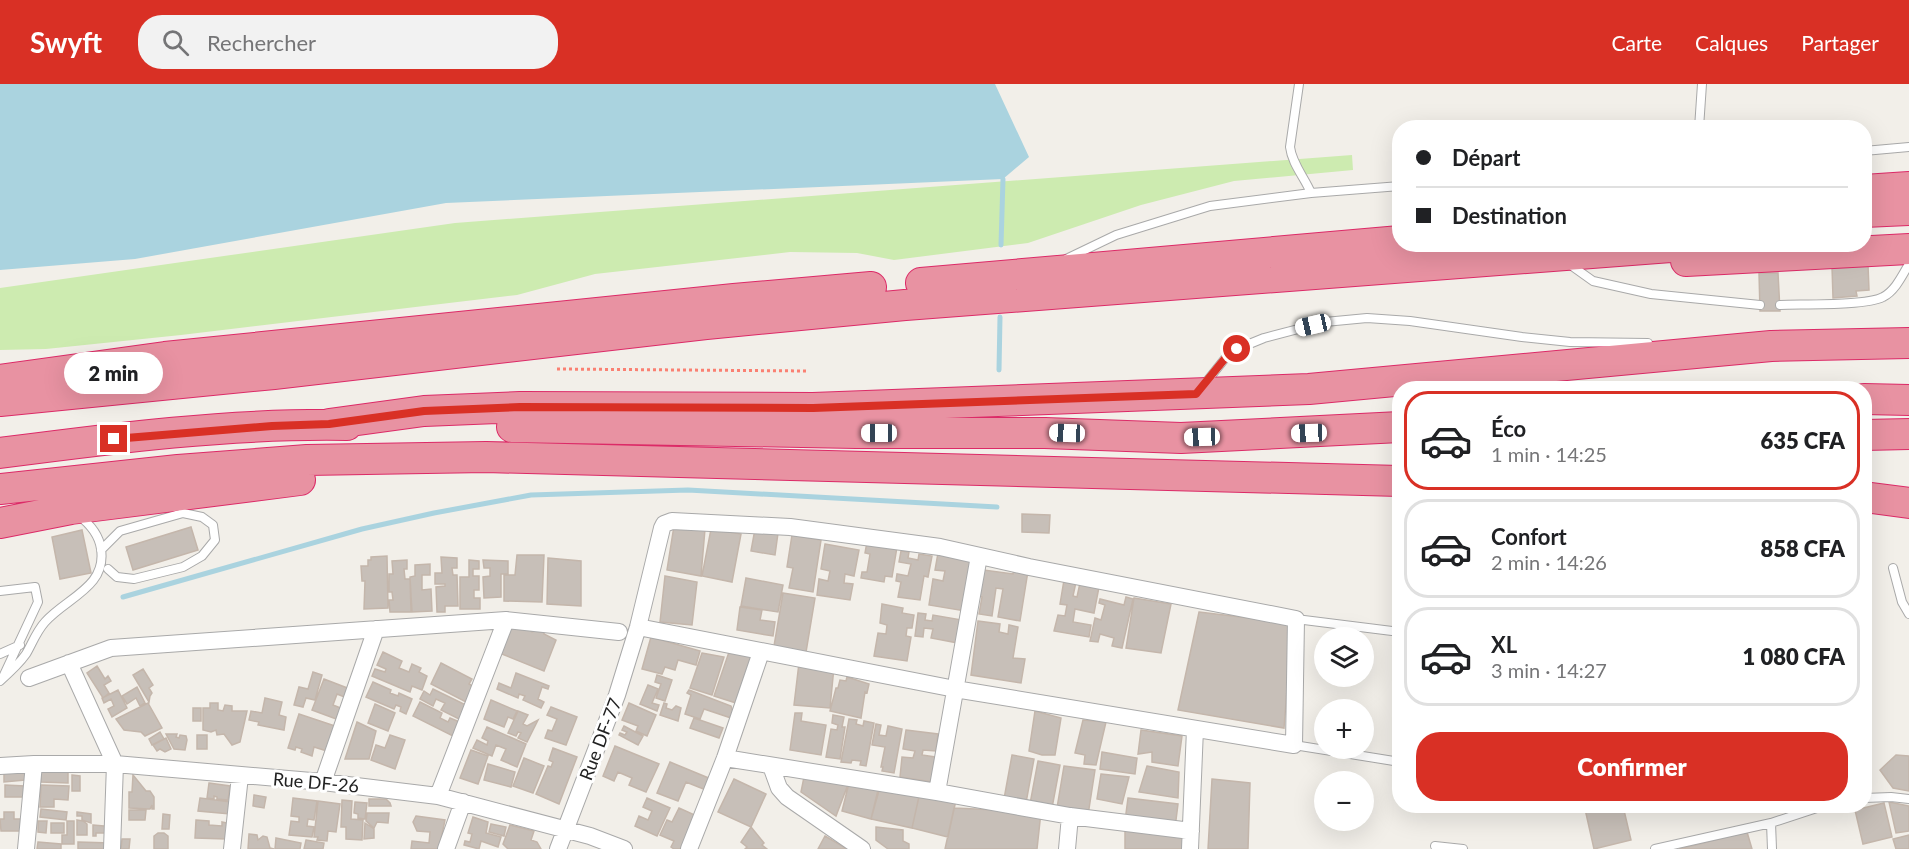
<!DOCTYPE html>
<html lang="fr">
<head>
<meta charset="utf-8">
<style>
  body { margin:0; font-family:Lato,sans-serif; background:#f2f2f2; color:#202124; height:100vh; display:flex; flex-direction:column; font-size:22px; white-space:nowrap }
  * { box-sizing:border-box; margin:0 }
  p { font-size:20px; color:#757577 }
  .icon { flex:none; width:33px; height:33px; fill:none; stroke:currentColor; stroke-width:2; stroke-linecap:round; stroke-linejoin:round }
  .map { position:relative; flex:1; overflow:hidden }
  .panel { position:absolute; left:1392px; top:297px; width:480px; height:432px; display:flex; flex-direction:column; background:#fff; border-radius:24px; box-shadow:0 6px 24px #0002 }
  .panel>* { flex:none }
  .hud { position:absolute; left:1392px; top:36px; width:480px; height:132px; border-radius:24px; box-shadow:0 6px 24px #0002; display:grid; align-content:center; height:132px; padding:0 24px; background:#fff }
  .fabs { position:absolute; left:1314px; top:543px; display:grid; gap:12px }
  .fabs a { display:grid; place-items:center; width:60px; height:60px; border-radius:50%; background:#fff; box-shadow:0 6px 24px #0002; font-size:30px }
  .end { position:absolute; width:27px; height:27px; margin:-14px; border:8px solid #d93025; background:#fff; box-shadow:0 0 0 3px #fff }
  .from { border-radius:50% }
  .bubble { position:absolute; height:42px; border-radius:21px; background:#fff; box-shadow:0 6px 24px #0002; font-size:20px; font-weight:800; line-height:42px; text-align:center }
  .car { position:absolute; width:18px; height:36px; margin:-18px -9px; border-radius:8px; box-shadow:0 0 4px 2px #0007; background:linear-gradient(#fff 24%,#345 0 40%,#fff 0 76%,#345 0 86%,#fff 0) }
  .hud b { display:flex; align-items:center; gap:21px; height:57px; font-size:22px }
  .hud b+b { border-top:2px solid #e0e0e0 }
  .hud i { width:15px; height:15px; background:#202124 }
  ul { padding:10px 0 0; list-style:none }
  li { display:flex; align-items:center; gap:18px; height:99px; margin:0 12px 9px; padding:0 12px; border:3px solid #e0e0e0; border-radius:24px }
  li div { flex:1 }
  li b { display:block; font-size:22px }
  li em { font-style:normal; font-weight:800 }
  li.on { border-color:#d93025 }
  li>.icon { width:54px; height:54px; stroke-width:1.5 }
  .cta { display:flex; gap:12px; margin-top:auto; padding:12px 24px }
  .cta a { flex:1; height:69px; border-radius:24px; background:#d93025; color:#fff; font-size:24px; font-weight:800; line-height:69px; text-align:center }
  header { display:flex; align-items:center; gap:36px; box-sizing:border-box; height:84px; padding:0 30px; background:#d93025; color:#fff }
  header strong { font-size:28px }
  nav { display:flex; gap:33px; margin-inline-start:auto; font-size:21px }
  .search { width:420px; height:54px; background:#f2f2f2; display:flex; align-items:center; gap:15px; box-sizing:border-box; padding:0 21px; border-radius:24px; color:#757577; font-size:22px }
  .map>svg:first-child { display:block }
</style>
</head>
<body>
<header>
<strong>Swyft</strong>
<div class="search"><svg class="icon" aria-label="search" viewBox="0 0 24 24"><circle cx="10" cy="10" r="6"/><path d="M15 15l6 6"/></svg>Rechercher</div>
<nav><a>Carte</a><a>Calques</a><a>Partager</a></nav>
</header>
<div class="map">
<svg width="1909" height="765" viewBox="0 0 1909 765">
  <rect width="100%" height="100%" fill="#f2efe9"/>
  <path fill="#cdebb0" d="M1352 71 1353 86 1234 97 1141 121 1028 159 894 176 857 169 790 168 595 190 517 211 181 251 46 265 0 266V204L455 139Z"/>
  <path fill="#aad3df" d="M0 0H995L1029 73 1003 95 446 119 135 175 0 186Z"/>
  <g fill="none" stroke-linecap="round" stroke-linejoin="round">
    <path stroke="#aad3df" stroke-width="5" d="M1001 161 1003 95
      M999 286 1000 233
      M123 513 362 445 434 429 531 411 688 406 997 423"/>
  </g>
  <path fill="#c7bfb8" stroke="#c4b6ab" stroke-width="1.5" d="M1868 181 1869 206 1856 207 1857 212 1833 214 1832 183Z
    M1759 189H1778L1780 227H1760Z
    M1022 430 1050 431 1049 449 1022 448Z
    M674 442 705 445 701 492 667 486Z
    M191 443 198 466 133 486 126 463Z
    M711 445 741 450 732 498 702 492Z
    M755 445 778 449 775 471 751 467Z
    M82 446 91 489 60 495 52 453Z
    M792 451 821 456 813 508 789 504 793 484 787 483Z
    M867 458 897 463 892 493 885 492 884 498 861 494 862 488H867L870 470 865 469Z
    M825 460 859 466 854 492 845 490 844 499 853 500 850 516 817 511 819 495 828 497 830 487 821 485Z
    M901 467 909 468 908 474 918 476 919 470 932 472 928 493 924 492 920 516 898 513 901 498 896 497 897 490 908 492 911 480 899 478Z
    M938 469 974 475 965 527 929 521 933 495 943 497 945 487 935 486Z
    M517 471H544L542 518 504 517V491H515Z
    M387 472 388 524 364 525 365 497H362L361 482H368V476H371V473Z
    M441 473 457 474V484H452L453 491H457L458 522H445V528H437L436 503 445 502V500H435V489H442Z
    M548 474 581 477V522L547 520Z
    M407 476V485H404L405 495H410L411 528H390L389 516H393L392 508H389V490H393L392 477Z
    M469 476 479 477V485H473V492H479V506H474V514H480V525H460V493H469Z
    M483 476 508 477V490H501V513L484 514 483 493 490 492V484H484Z
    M430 480V491H422V506L431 505 432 527 412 528 410 493 415 492V481Z
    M1014 485 1028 487 1020 537 998 533 1003 505 996 504 992 532 979 530 982 513 979 512 984 486 1013 490Z
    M665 492 697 498 692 541 660 538Z
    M746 494 783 501 778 528 741 522Z
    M1064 496 1076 498 1073 512 1077 513 1080 499 1099 503 1094 529 1075 525 1073 538 1091 541 1089 553 1054 547 1058 531 1065 532 1067 521 1060 520Z
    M783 509 815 514 806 568 774 562Z
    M1126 513 1133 515 1122 564 1112 562 1114 554 1100 550 1098 558 1090 557 1095 534 1101 536 1105 521 1099 519 1100 515 1124 521Z
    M1134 514 1171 520 1161 569 1126 564Z
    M882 520 903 524 902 529 914 531 912 544H907L906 552 911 553 907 577 874 572 878 549 886 550 887 541 880 539Z
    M740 523 762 526 760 536 775 538 773 552 737 546Z
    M1199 528 1292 539 1284 644 1178 626Z
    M918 529 926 530 925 536 932 537 933 531 962 536 958 559 931 554 933 545 924 544 923 553 915 552Z
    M978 537 1000 540 999 548 1008 550 1009 541 1018 543 1013 574 1025 575 1021 599 971 591Z
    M524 540 532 548 544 544V550L556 556 544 587 497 568 510 541Z
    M651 553 700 567 696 581 678 576 675 586 665 583 662 590 642 585Z
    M383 568 402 577 399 584 409 588 412 580 421 584 419 588 427 592 422 606 412 602 410 608 372 592 375 585 385 588 386 585 377 581Z
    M729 568 753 572 736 619 714 612Z
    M702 569 724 573 712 611 690 604Z
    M441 579 472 595 469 600 476 604 468 619 431 600Z
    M799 579 834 583 830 624 794 621Z
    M97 582 105 595 108 592 111 597 104 601 109 609 103 614 87 589Z
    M143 585 153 601 149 604 152 609 150 612 149 618 133 591Z
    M313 588 322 591 315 616 306 614 303 623 294 621 299 603 308 605Z
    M516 589 549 602 548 605 542 603 538 615 544 618 541 624 523 616 525 612 519 610 518 614 497 605 499 599 511 604Z
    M657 591 672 596 665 617 656 614 661 600 655 598Z
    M847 593 869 600 867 609 865 608 861 634 830 627 836 604H838L840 596 846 597Z
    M324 595 350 605 347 614 337 610 333 621 343 625 339 636 312 626Z
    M373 598 391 606 390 609 398 612 399 609 412 615 406 630 400 627 401 623 396 621 394 625 366 613Z
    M648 601 658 605 652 619 659 621 657 627 640 620Z
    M137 603 145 619 140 622 136 614 127 620 122 612Z
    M433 605 470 623 463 637 441 626 445 619 436 615 433 622 420 615 424 607 430 611Z
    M118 606 127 624 112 633 108 625 114 622 111 615 104 619 102 614Z
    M689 606 731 622 733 628 731 634 704 625 700 635 685 630 691 611 687 609Z
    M265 614 282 618 279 631 286 633 284 646 258 641 259 638 249 636 251 627 262 629Z
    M491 616 517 627 513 635 508 633 504 643 484 635Z
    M420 618 442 629 440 634 448 638 450 634 462 639 455 653 413 632Z
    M148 619 162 644 145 652 141 648 124 646 116 635Z
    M210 619H218V626L223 627 225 621 232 622V627H247L240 658 232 661 224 650 217 651 216 646 211 648 203 646V624H210Z
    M629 619 656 631 647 652 636 647 638 642 622 636Z
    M664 619 667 620 666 624 672 626 676 622 681 624 678 637 660 631Z
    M375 620 395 629 388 647 368 639Z
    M551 623 577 633 566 661 545 654 548 646 552 647 557 635 547 631Z
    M193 624H201V637H193Z
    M518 627 528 631 523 640 527 642 538 636 527 658 518 654 521 649 518 648 516 652 508 649Z
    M1035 627 1061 634 1055 671H1042L1029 667Z
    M795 629H802L801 637 826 641 821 671 790 666Z
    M299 630 335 642 327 667 314 663 312 672 301 668 302 665 296 663 295 666 288 664Z
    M833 631 844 633 842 643H845L840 675 826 673 831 645 837 646 838 641 832 639Z
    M694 634 723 644 719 654 690 644Z
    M849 635 857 636 856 640 863 642 864 637 874 639 866 682 860 681 861 677 852 676 851 679 841 678Z
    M1083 636 1106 638 1096 681 1084 680 1085 671 1075 669Z
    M357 638 376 647 369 675H345Z
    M876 640 881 641 879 651 886 652 888 642 902 645 894 689 882 687 883 683H881L885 663 872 661Z
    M624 642 643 652 638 661 619 651 620 649 625 651 627 648 622 646Z
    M487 643 526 660 517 683 501 676 506 665 496 661 492 672 473 664 477 656 487 661 488 657 482 654Z
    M906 646 938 650 936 667 923 666 922 671 935 673 932 698 900 693 902 673 913 674 915 667 903 665Z
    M1141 646 1182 652 1178 682 1152 678V668L1138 670Z
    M160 648 164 655 152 661 149 655Z
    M166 650H177L176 653 179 654 180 651 186 652 187 656 185 666 174 665Z
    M197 651H207V665H197Z
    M390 651 405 656 395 685 371 676 376 661 385 664Z
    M166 654 171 665 165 668 160 665 157 667 153 661Z
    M615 662 659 680 646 708 629 701 632 694 618 688 614 697 603 692Z
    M553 664 577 673 559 720 536 710 548 682 551 683 553 678 549 676Z
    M471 666 488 672 478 700 460 694Z
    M1102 668 1137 674 1135 690 1100 685Z
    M1012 671 1034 675 1026 719 1004 715Z
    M1896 671 1909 672V707L1893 704 1880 686Z
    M524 674 544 682 533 709 513 702Z
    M1038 677 1060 681 1052 724 1030 720Z
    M670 678 711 695 706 706 686 698 678 717 657 709Z
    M488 680 515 688 511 703 484 696Z
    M1064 682 1095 686 1088 731 1057 724Z
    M1147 682 1179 688 1178 714 1139 708Z
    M41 683 68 684V699L41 698Z
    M25 685V696L4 698V686Z
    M805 688 850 695 836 732 801 708Z
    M1101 690 1129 693 1122 720 1097 715Z
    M72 691 80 692V707H72Z
    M133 691 146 707H150L154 713V725H152V721L150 725 129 724V708H132Z
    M734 695 766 710 751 743 718 728Z
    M850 695 879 702 871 735 842 727Z
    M1212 695 1250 699 1248 765H1208Z
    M209 699 230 702 228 716 217 715V713L214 712V715L207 714Z
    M5 701 25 702V713H5Z
    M41 701 69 702 68 716 54 715V723H40Z
    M880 703 920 708 912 744 871 735Z
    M920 708 956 716 948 753 912 744Z
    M254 711 266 713 264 724 253 722Z
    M200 714 231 718 230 730 198 727Z
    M293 714 317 717 314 736 308 735 307 742 314 743 312 753 289 751 291 737 299 738V733L291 732Z
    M647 714 670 724 657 752 635 742 639 732 648 736 652 727 643 723Z
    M1128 714 1178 720 1175 744 1125 737Z
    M369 715H386L390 719 391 722H369Z
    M342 716 352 717 351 735 363 736 362 756 346 755V743H341Z
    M318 717 340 720 336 748 328 747 327 757 317 756 318 753H314Z
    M355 718 367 719 365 735 358 734V730L354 729Z
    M1889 718 1909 722V747L1896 749Z
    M1884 719 1892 753 1863 760 1855 726Z
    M1600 722H1623L1631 756 1594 765 1585 725Z
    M679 724 697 732 681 765H674L671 763 674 757 660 751 667 736 672 738Z
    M954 724 1041 728 1037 765H945Z
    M41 725 67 728 66 736 40 733Z
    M129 726H146L145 736H129Z
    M4 728H14V735H25V747H1L0 735H4Z
    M77 728 91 730V739L82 736V732H77Z
    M367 729H389L388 739 377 738 374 744 366 737Z
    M163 730 170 731 169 745H162Z
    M416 732 445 736 439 765H411L412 757 429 759 430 748 417 747 413 738Z
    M473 733 488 738 486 749 501 753 498 763 481 757 479 765 464 761 465 757 470 758 472 750 468 749Z
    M77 736 83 737 87 740V751H77Z
    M196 736 209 737V741L222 742V738L227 739 226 755 195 754Z
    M38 737H47L46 749 38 748Z
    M67 737H74V760H62V751H67Z
    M51 739H64V749H51Z
    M365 739 374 745V754L364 755Z
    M491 740 506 743 504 752 489 748Z
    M93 741 104 742 107 745V749H96V752H93Z
    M510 741 534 747 531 756 537 758 541 765H508L503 760Z
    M1125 742 1188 749 1187 765H1125Z
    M751 743 764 759 762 761 767 765H745L747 763 741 758Z
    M876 743 903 746V757L909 760V765H888L876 756Z
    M1747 748 1752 765H1679Z
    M158 749H164L168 752V765H154V752Z
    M249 750 257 751 258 756 263 752 267 753 270 764 274 765H248Z
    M1909 751V765H1896L1893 755Z
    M825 752 847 765H818Z
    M276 754 301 759 300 765H275Z
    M122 755H130L129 765H121Z
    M306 756 324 759 323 765H304Z
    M38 758 61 760V765H37Z
    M78 758 111 759V765H78Z"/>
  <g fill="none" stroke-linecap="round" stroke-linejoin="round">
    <defs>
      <path id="lane" d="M1299 0 1290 63C1292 80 1305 94 1311 109
        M1699 44 1702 0
        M1864 67 1909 63
        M1066 175 1116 151 1210 122 1311 109 1400 102
        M1572 182 1593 197 1651 210 1760 221
        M1780 221C1801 220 1867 222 1883 213 1895 207 1902 192 1909 180
        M1203 302 1227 272 1237 265 1264 254 1325 238 1367 234 1410 237 1522 253 1570 258 1648 259
        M101 466 120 447 183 429 202 433 213 441 215 456 202 472 183 483 134 495 117 493 108 485
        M1893 484 1902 518 1909 530
        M0 507 35 503 38 518 4 591
        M1296 535 1400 548
        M0 570 20 561
        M0 597C9 589 19 580 26 570 32 560 36 548 45 538 66 514 107 503 101 465 99 450 90 440 78 431
        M1294 661 1400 678
        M1864 714 1891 713 1909 715
        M1771 739 1772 765
        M1435 762 1463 765
        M1655 765 1771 739 1823 722"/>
      <path id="street" d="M69 579 115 680 112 765
        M29 594 111 564 506 536 619 548
        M725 674 937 708 1070 732 1191 747
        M0 682 34 680H115L323 698 438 712 590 752 624 765
        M771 682 779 704 787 713 862 765
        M323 698 376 545
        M937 708 979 472
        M438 712 506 536
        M26 765 34 680
        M232 765 240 692
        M446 765 463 718
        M558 765 617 611 638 543 662 444 664 440 672 437 790 443 940 463 1029 483 1296 535 1294 661 955 605 638 543
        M689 765 725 674 761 568
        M1067 765 1070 732
        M1190 765 1195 645"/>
      <path id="highway" d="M1864 106 1909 103
        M1864 128 1909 126
        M1686 177 1909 165
        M921 199 1400 157
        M0 296 165 273 734 215 871 203
        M1864 315 1909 316
        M0 317 274 290 706 240 905 221 1710 160
        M329 340 424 327 520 323 813 324 1309 305 1771 262 1909 259
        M512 343 856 349H1045L1181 354 1400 343
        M1864 351 1909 350
        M0 369C115 354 231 339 347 341
        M0 405 178 386 307 376 486 373 1400 397
        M1864 413 1909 419
        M0 439 71 425 300 396"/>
    </defs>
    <use href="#lane" stroke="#a9a9a9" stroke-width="10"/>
    <use href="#street" stroke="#a9a9a9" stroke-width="18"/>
    <use href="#highway" stroke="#dc2a67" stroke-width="32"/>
    <path stroke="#fa8072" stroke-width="3" stroke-dasharray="3 3" stroke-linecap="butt" d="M557 285 807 287"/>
    <use href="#lane" stroke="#fff" stroke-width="8"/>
    <use href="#street" stroke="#fff" stroke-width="16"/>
    <use href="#highway" stroke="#e892a2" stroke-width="30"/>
  </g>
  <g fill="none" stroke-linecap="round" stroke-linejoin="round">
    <path stroke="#d93025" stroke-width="8" d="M114 355 272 342 329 340 424 327 520 323 813 324 1196 310 1227 272 1237 265"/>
  </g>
  <g text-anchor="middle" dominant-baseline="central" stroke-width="6" stroke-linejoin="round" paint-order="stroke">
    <g font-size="18" fill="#222" stroke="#fff">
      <text transform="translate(600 655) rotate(-69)">Rue DF-77</text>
      <text transform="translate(316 698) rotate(5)">Rue DF-26</text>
    </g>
  </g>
</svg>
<div class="fabs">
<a><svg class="icon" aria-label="layers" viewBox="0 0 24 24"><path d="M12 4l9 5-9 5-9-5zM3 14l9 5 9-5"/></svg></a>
<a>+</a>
<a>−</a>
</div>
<i class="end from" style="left:1237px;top:265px"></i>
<i class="end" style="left:114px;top:355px"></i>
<div class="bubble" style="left:64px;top:268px;width:99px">2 min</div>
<i class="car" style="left:1313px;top:241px;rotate:257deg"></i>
<i class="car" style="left:879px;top:349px;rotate:270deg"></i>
<i class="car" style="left:1067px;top:349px;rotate:272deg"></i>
<i class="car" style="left:1309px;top:349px;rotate:268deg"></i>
<i class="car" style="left:1202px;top:353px;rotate:268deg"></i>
<div class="hud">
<b><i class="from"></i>Départ</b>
<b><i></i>Destination</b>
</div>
<section class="panel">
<ul>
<li class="on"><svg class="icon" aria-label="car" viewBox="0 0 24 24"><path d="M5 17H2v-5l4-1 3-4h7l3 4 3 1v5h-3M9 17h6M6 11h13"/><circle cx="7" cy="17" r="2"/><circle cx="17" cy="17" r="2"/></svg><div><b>Éco</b><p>1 min · 14:25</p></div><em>635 CFA</em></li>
<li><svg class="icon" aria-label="car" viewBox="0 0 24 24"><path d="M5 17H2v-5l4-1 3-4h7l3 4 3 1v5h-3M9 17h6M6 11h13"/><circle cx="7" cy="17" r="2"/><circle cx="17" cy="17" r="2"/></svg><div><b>Confort</b><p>2 min · 14:26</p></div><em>858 CFA</em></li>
<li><svg class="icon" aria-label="car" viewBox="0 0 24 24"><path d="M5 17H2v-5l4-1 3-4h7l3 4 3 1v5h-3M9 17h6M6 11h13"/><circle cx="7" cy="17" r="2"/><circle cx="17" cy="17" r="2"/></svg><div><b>XL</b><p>3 min · 14:27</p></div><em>1 080 CFA</em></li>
</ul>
<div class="cta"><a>Confirmer</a></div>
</section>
</div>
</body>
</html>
